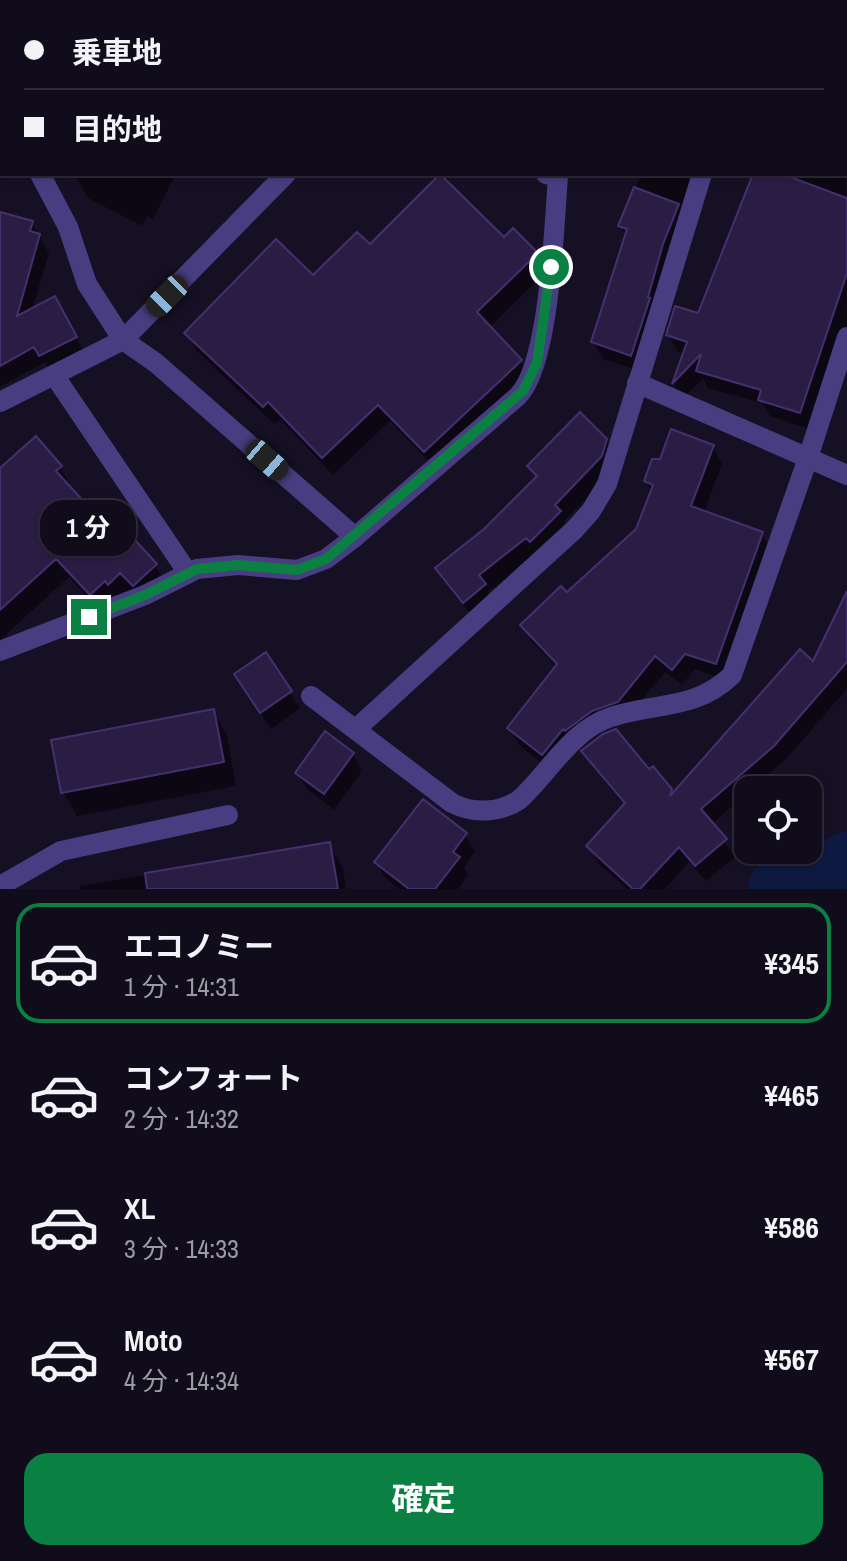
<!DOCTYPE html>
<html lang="ja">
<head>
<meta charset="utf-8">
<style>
  body { margin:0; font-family:"Archivo Narrow","Noto Sans JP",sans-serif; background:#1e1a28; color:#f1f3f6; height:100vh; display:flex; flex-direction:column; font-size:30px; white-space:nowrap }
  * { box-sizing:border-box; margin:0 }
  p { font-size:26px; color:#9c9ba3 }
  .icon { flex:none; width:44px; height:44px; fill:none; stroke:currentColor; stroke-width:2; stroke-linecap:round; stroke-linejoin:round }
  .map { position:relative; height:889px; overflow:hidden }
  .details { display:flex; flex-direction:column; background:#100c1b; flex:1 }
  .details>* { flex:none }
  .guide { position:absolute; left:0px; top:0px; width:848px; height:176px; box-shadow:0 2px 6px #0004,0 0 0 2px #302c3a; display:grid; align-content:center; height:176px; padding:0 24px; background:#100c1b }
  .tools { position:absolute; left:734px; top:776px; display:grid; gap:16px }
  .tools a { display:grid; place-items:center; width:88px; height:88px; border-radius:16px; background:#100c1b; box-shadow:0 2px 6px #0004,0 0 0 2px #302c3a; font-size:40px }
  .end { position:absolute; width:36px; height:36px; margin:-18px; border:10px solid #0b8043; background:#fff; box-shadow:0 0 0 4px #fff }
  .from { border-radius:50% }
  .bubble { position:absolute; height:56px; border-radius:24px; background:#100c1b; box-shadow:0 2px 6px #0004,0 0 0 2px #302c3a; font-size:26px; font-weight:700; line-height:56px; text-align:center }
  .car { position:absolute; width:24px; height:48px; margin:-24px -12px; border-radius:10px; box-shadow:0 0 6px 2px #0007; background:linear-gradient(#222 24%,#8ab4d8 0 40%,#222 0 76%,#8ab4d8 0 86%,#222 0) }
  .guide b { display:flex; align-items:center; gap:28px; height:76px; font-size:30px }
  .guide b+b { border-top:2px solid #302c3a }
  .guide i { width:20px; height:20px; background:#f1f3f6 }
  ul { padding:14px 0 0; list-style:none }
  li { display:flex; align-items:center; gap:24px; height:120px; margin:0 16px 12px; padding:0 8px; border:4px solid transparent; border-radius:24px }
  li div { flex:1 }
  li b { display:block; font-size:30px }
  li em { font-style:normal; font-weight:700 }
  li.on { border-color:#0b8043 }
  li>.icon { width:72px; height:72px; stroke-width:1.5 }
  .primary-button { display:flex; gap:16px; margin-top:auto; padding:16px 24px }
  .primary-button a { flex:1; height:92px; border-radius:24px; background:#0b8043; color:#fff; font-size:32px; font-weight:700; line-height:92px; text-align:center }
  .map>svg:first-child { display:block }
</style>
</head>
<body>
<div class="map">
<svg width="847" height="889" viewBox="0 0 847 889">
  <rect width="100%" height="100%" fill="#161024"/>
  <path fill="#0007" d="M0 0H10L2 2 0 62Z
    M89 0H192V2H89Z
    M243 0H479L242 2Z
    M523 0H648L523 2Z
    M846 111 847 345 809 429 770 416 762 403 708 388 703 379 682 399 674 384 685 354 678 352 668 335 700 315 754 174H846Z
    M77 174H176L153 219 147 216 142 226 88 198 76 177Z
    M641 174H701L640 371 603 359 593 342 627 237 620 226Z
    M0 214 31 222 49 253 32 310 64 315 85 354 51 372 45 362 0 387Z
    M504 240 536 254 546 272 489 328 520 361 531 379 436 469 390 421 333 475 280 419 274 424 197 351 187 333 313 277 370 247Z
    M606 440 616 457 611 474 564 521 569 529 488 592 494 602 474 618 447 585 438 569 485 530 537 479 529 466Z
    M712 446 722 463 704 513 761 533 771 550 726 680 695 669 682 685 665 672 627 718 601 727 552 771 519 745 510 729 557 667 532 642 523 625 567 595 637 530 652 493 646 481Z
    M60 467 72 488 70 489 116 540 155 565 167 585 102 614 69 577 0 640V471Z
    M847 595V689L786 759 712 824 735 857 706 881 689 862 665 889H627L598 863 589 846 625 806 594 768 584 751 649 771 673 795 814 664Z
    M265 655 300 708 271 729 246 692Z
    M213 711 227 735 236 786 77 816 63 792Z
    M325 734 353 755 362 771 334 810 307 789 297 773Z
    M465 835 475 851 464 867 468 875 458 889H399L386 879 376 862Z
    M329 844 343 868 346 889H80V886Z"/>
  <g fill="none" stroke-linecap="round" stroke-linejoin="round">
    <path stroke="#0d1941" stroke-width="66" d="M781 889 831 875 847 865"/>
  </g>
  <path fill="#2a1d44" stroke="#45306f" stroke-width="2" d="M440 174 504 237 513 228 538 253 477 312 522 360 424 452 378 405 322 458 268 402 263 407 184 333 276 239 313 275 357 232 370 244Z
    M753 174H782L847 198V273L800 413 758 400 761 390 696 371 701 354 672 384 687 342 666 335 675 306 698 313Z
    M634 187 679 204 663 244 648 297 650 298 631 356 591 342 627 229 618 226Z
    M0 212 33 221 30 231 40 234 17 316 55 296 77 337 39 356 34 347 0 366Z
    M580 412 607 439 602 456 555 505 561 511 530 542 526 538 479 575 486 584 463 603 435 568 484 529 537 476 527 466Z
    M671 429 714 445 691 506 763 532 716 664 685 654 672 670 655 656 618 702 592 711 565 731 563 729 542 755 507 728 557 664 520 625 561 586 567 592 636 529 653 485 644 481 652 459H660Z
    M36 436 62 466 56 471 116 537 125 529 157 564 133 586 120 573 108 585 105 581 90 595 56 559 0 610V468Z
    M847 591V662L774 746 701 809 727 839 695 866 679 847 640 889H633L586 846 625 803 581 751 603 734 616 729 649 769 653 766 672 789 670 796 800 649 813 661Z
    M266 652 292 691 260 713 234 674Z
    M214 709 224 762 61 793 51 740Z
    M325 731 354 753 324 794 295 773Z
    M423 799 467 833 453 852 460 857 435 889H409L374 862Z
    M330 842 338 889H147L145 873Z"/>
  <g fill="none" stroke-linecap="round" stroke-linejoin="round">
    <path stroke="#483d81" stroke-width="20" d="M805 0 813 2
      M217 2V0
      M485 2V0
      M756 2V0
      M846 10 847 11
      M0 128 2 131
      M40 174 68 227 87 284 123 340 156 363 355 537 518 396C550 364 554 225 558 177L546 174
      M54 375 188 573
      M637 383 847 475
      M0 402 123 340 286 174
      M0 651 145 595 197 569 238 565 297 570 326 559 355 537
      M311 696 452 803C473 814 499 813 519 800 548 774 572 729 611 717 655 702 695 711 732 675L808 458 847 337
      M356 729 574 530 591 511 607 484 702 174
      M0 886 61 851 228 815"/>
  </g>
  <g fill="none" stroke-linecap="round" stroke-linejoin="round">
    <path stroke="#0b8043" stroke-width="10" d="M89 617 145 595 197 569 238 565 297 570 326 559 523 391 537 363 551 267"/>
  </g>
</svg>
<div class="tools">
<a><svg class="icon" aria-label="locate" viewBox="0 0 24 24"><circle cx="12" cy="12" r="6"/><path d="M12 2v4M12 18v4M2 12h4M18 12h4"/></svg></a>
</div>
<i class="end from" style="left:551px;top:267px"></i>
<i class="end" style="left:89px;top:617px"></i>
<div class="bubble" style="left:40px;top:500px;width:96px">1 分</div>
<i class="car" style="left:167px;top:296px;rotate:225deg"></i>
<i class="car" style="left:267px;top:460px;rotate:131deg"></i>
<div class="guide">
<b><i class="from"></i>乗車地</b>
<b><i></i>目的地</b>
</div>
</div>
<section class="details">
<ul>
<li class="on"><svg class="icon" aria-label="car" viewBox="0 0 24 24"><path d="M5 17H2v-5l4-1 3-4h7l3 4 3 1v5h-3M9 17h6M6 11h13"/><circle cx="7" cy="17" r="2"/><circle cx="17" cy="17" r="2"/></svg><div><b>エコノミー</b><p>1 分 · 14:31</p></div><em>¥345</em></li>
<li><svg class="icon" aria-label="car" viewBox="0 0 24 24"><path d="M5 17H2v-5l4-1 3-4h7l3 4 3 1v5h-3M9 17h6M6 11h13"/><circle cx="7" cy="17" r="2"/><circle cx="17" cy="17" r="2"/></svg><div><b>コンフォート</b><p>2 分 · 14:32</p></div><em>¥465</em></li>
<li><svg class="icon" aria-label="car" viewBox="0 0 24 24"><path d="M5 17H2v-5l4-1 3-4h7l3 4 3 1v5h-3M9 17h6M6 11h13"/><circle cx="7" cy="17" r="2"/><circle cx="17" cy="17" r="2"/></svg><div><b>XL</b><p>3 分 · 14:33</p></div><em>¥586</em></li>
<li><svg class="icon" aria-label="car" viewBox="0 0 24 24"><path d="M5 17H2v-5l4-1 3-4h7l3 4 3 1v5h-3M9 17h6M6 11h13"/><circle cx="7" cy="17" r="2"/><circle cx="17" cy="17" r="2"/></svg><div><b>Moto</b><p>4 分 · 14:34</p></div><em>¥567</em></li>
</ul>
<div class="primary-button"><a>確定</a></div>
</section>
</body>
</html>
